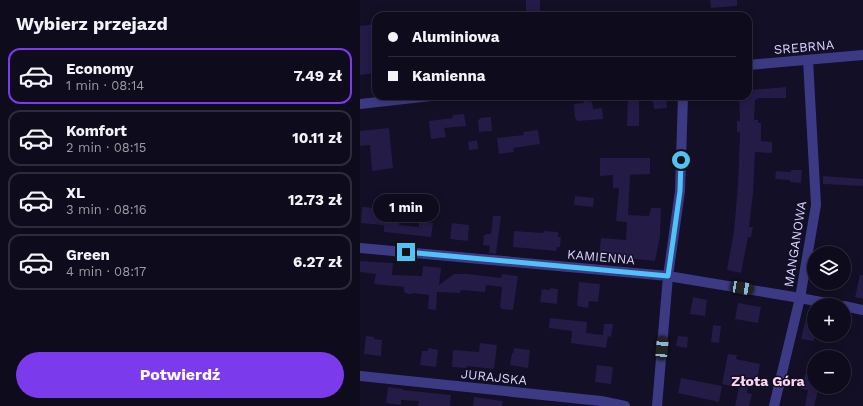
<!DOCTYPE html>
<html lang="pl">
<head>
<meta charset="utf-8">
<style>
  body { margin:0; font-family:"Work Sans",sans-serif; background:#1c1929; color:#f1f3f6; height:100vh; display:flex; flex-direction:column; font-size:15px; white-space:nowrap }
  * { box-sizing:border-box; margin:0 }
  p { font-size:13px; color:#9b9ba3 }
  .icon { flex:none; width:22px; height:22px; fill:none; stroke:currentColor; stroke-width:2; stroke-linecap:round; stroke-linejoin:round }
  .map { position:relative; flex:1; overflow:hidden }
  .drawer { display:flex; flex-direction:column; background:#0e0b1c; width:360px }
  .drawer>* { flex:none }
  .top-card { position:absolute; left:12px; top:12px; width:380px; height:88px; border-radius:12px; box-shadow:0 2px 10px #0003,0 0 0 1px #2e2b3b; display:grid; align-content:center; height:88px; padding:0 16px; background:#0e0b1c }
  .controls { position:absolute; left:447px; top:246px; display:grid; gap:8px }
  .controls a { display:grid; place-items:center; width:44px; height:44px; border-radius:50%; background:#0e0b1c; box-shadow:0 2px 10px #0003,0 0 0 1px #2e2b3b; font-size:20px }
  .end { position:absolute; width:18px; height:18px; margin:-9px; border:5px solid #4fc3f7; background:#111; box-shadow:0 0 0 2px #111 }
  .from { border-radius:50% }
  .bubble { position:absolute; height:28px; border-radius:14px; background:#0e0b1c; box-shadow:0 2px 10px #0003,0 0 0 1px #2e2b3b; font-size:13px; font-weight:700; line-height:28px; text-align:center }
  .car { position:absolute; width:12px; height:24px; margin:-12px -6px; border-radius:5px; box-shadow:0 0 3px 1px #0007; background:linear-gradient(#222 24%,#8ab4d8 0 40%,#222 0 76%,#8ab4d8 0 86%,#222 0) }
  .top-card b { display:flex; align-items:center; gap:14px; height:38px; font-size:15px }
  .top-card b+b { border-top:1px solid #2e2b3b }
  .top-card i { width:10px; height:10px; background:#f1f3f6 }
  ul { padding:0; list-style:none }
  li { display:flex; align-items:center; gap:12px; height:56px; margin:0 8px 6px; padding:0 8px; border:2px solid #2e2b3b; border-radius:12px }
  li div { flex:1 }
  li b { display:block; font-size:15px }
  li em { font-style:normal; font-weight:700 }
  li.on { border-color:#7c3aed }
  li>.icon { width:36px; height:36px; stroke-width:1.5 }
  h2 { padding:0 16px; font-size:18px; line-height:48px }
  .button { display:flex; gap:8px; margin-top:auto; padding:8px 16px }
  .button a { flex:1; height:46px; border-radius:24px; background:#7c3aed; color:#fff; font-size:16px; font-weight:700; line-height:46px; text-align:center }
  main { display:flex; flex:1; min-height:0 }
  .map>svg:first-child { display:block }
</style>
</head>
<body>
<main>
<section class="drawer">
<h2>Wybierz przejazd</h2>
<ul>
<li class="on"><svg class="icon" aria-label="car" viewBox="0 0 24 24"><path d="M5 17H2v-5l4-1 3-4h7l3 4 3 1v5h-3M9 17h6M6 11h13"/><circle cx="7" cy="17" r="2"/><circle cx="17" cy="17" r="2"/></svg><div><b>Economy</b><p>1 min · 08:14</p></div><em>7.49 zł</em></li>
<li><svg class="icon" aria-label="car" viewBox="0 0 24 24"><path d="M5 17H2v-5l4-1 3-4h7l3 4 3 1v5h-3M9 17h6M6 11h13"/><circle cx="7" cy="17" r="2"/><circle cx="17" cy="17" r="2"/></svg><div><b>Komfort</b><p>2 min · 08:15</p></div><em>10.11 zł</em></li>
<li><svg class="icon" aria-label="car" viewBox="0 0 24 24"><path d="M5 17H2v-5l4-1 3-4h7l3 4 3 1v5h-3M9 17h6M6 11h13"/><circle cx="7" cy="17" r="2"/><circle cx="17" cy="17" r="2"/></svg><div><b>XL</b><p>3 min · 08:16</p></div><em>12.73 zł</em></li>
<li><svg class="icon" aria-label="car" viewBox="0 0 24 24"><path d="M5 17H2v-5l4-1 3-4h7l3 4 3 1v5h-3M9 17h6M6 11h13"/><circle cx="7" cy="17" r="2"/><circle cx="17" cy="17" r="2"/></svg><div><b>Green</b><p>4 min · 08:17</p></div><em>6.27 zł</em></li>
</ul>
<div class="button"><a>Potwierdź</a></div>
</section>
<div class="map">
<svg width="503" height="406" viewBox="0 0 503 406">
  <rect width="100%" height="100%" fill="#130f26"/>
  <path fill="#241b47" d="M166 0H180V16H166Z
    M350 0H377V6L351 8Z
    M16 24V73L0 75V26Z
    M426 87V98H398V99L395 100 394 120H398V123H401V141L412 142V153L395 152 393 193 389 227H393L391 237H388L381 273 367 270 374 231 378 185 380 132H377V121H380L379 96H388V90Z
    M268 96H279V126H267Z
    M292 96H306L307 108 294 109Z
    M223 100 232 102 233 109 242 108 243 119 218 121 215 118 214 104 224 103Z
    M104 114 106 126 84 128 86 137 71 139 69 121 93 118 92 115Z
    M131 117 132 131 119 132 118 120 120 119V118Z
    M29 128 33 168 12 171 10 145 0 146V131Z
    M178 130 180 144 153 148 154 152 139 154 137 138 164 135 163 132Z
    M117 140 118 149 109 150 108 142Z
    M240 158H290V174L270 175 268 215 289 216 291 208H301L300 236 295 261 239 255 241 238 266 240 267 222 256 221 259 188H253V175L240 176Z
    M431 170H442L441 183 430 182V180L415 179 416 171 431 172Z
    M463 176 503 179V186L463 184Z
    M215 196 234 198 233 207 214 205Z
    M2 207 14 208V213L40 216 39 225 59 227V222L73 223 71 237 24 232V226L23 225 1 223Z
    M133 216H141L136 254 129 253 130 246 123 245 124 235H126V234H131Z
    M92 223 109 225 108 241 90 239Z
    M154 231 183 233 184 231 198 232V237H201L200 247H197L196 251 153 247Z
    M0 261 33 263 32 275 62 276 63 266 81 268 79 285 94 274H107L141 278 142 274 158 276 153 310 141 309V307H140L142 287 126 285 125 292 101 290 100 293 77 292 76 310 68 309 69 295 53 293 52 294H48L44 292V287L14 284 16 274 0 272Z
    M500 275H503V299L495 297Z
    M219 282 240 284 238 302 229 301 228 308 217 306Z
    M190 288 198 289 197 304 180 302 182 289 190 290Z
    M333 297 347 300 345 316 330 314Z
    M378 303 401 307 398 323 375 319Z
    M190 318 227 322 226 333 243 335 244 324H253L251 337 248 336 246 348 211 343 212 331 189 328Z
    M445 322 454 324V341L441 339Z
    M353 325 361 326 359 343 351 342Z
    M6 336 14 337V339L22 340 21 356 4 354Z
    M318 336 328 337 327 348 316 346Z
    M120 343 137 345 134 369 107 366 106 368 92 367 93 350 119 352Z
    M68 348 78 350 76 367 60 365 62 351H68Z
    M154 348 170 350 168 368 150 365 152 353H153Z
    M368 354 377 355 376 359 400 364 397 379 390 378 387 393 392 394 389 406H375L379 388 362 384Z
    M237 365 253 367 251 384 235 382Z
    M445 374 454 377V387H459L454 406H445L448 390 441 389Z
    M321 378 362 386 359 402 318 393Z
    M28 387 43 389 42 390 91 395 90 406H58L59 401 41 400V405L26 403Z
    M114 397 143 401 142 406H113Z"/>
  <g fill="none" stroke-linecap="round" stroke-linejoin="round">
    <path stroke="#3d3a85" stroke-width="10" d="M388 65 503 55
      M0 104 71 96
      M0 248 308 276 440 298 477 305
      M484 306 503 310
      M0 376 241 401 265 406
      M297 406 308 276 320 191 323 96
      M414 406 440 298 456 205 448 60"/>
  </g>
  <g fill="none" stroke-linecap="round" stroke-linejoin="round">
    <path stroke="#4fc3f7" stroke-width="5" d="M46 252 308 276 320 191 321 160"/>
  </g>
  <g text-anchor="middle" dominant-baseline="central" stroke-width="3" stroke-linejoin="round" paint-order="stroke">
    <g font-size="13" fill="#d9d4ff" stroke="#130f26">
      <text transform="translate(444 47) rotate(-5)">SREBRNA</text>
      <text transform="translate(435 244) rotate(-81)">MANGANOWA</text>
      <text transform="translate(241 257) rotate(5)">KAMIENNA</text>
      <text transform="translate(134 377) rotate(6)">JURAJSKA</text>
    </g>
    <g font-size="14" font-weight="bold" fill="#ffd6f0" stroke="#130f26">
      <text x="408" y="381">Złota Góra</text>
    </g>
  </g>
</svg>
<div class="controls">
<a><svg class="icon" aria-label="layers" viewBox="0 0 24 24"><path d="M12 4l9 5-9 5-9-5zM3 14l9 5 9-5"/></svg></a>
<a>+</a>
<a>−</a>
</div>
<i class="end from" style="left:321px;top:160px"></i>
<i class="end" style="left:46px;top:252px"></i>
<div class="bubble" style="left:13px;top:194px;width:66px">1 min</div>
<i class="car" style="left:382px;top:288px;rotate:99deg"></i>
<i class="car" style="left:302px;top:348px;rotate:5deg"></i>
<div class="top-card">
<b><i class="from"></i>Aluminiowa</b>
<b><i></i>Kamienna</b>
</div>
</div>
</main>
</body>
</html>
